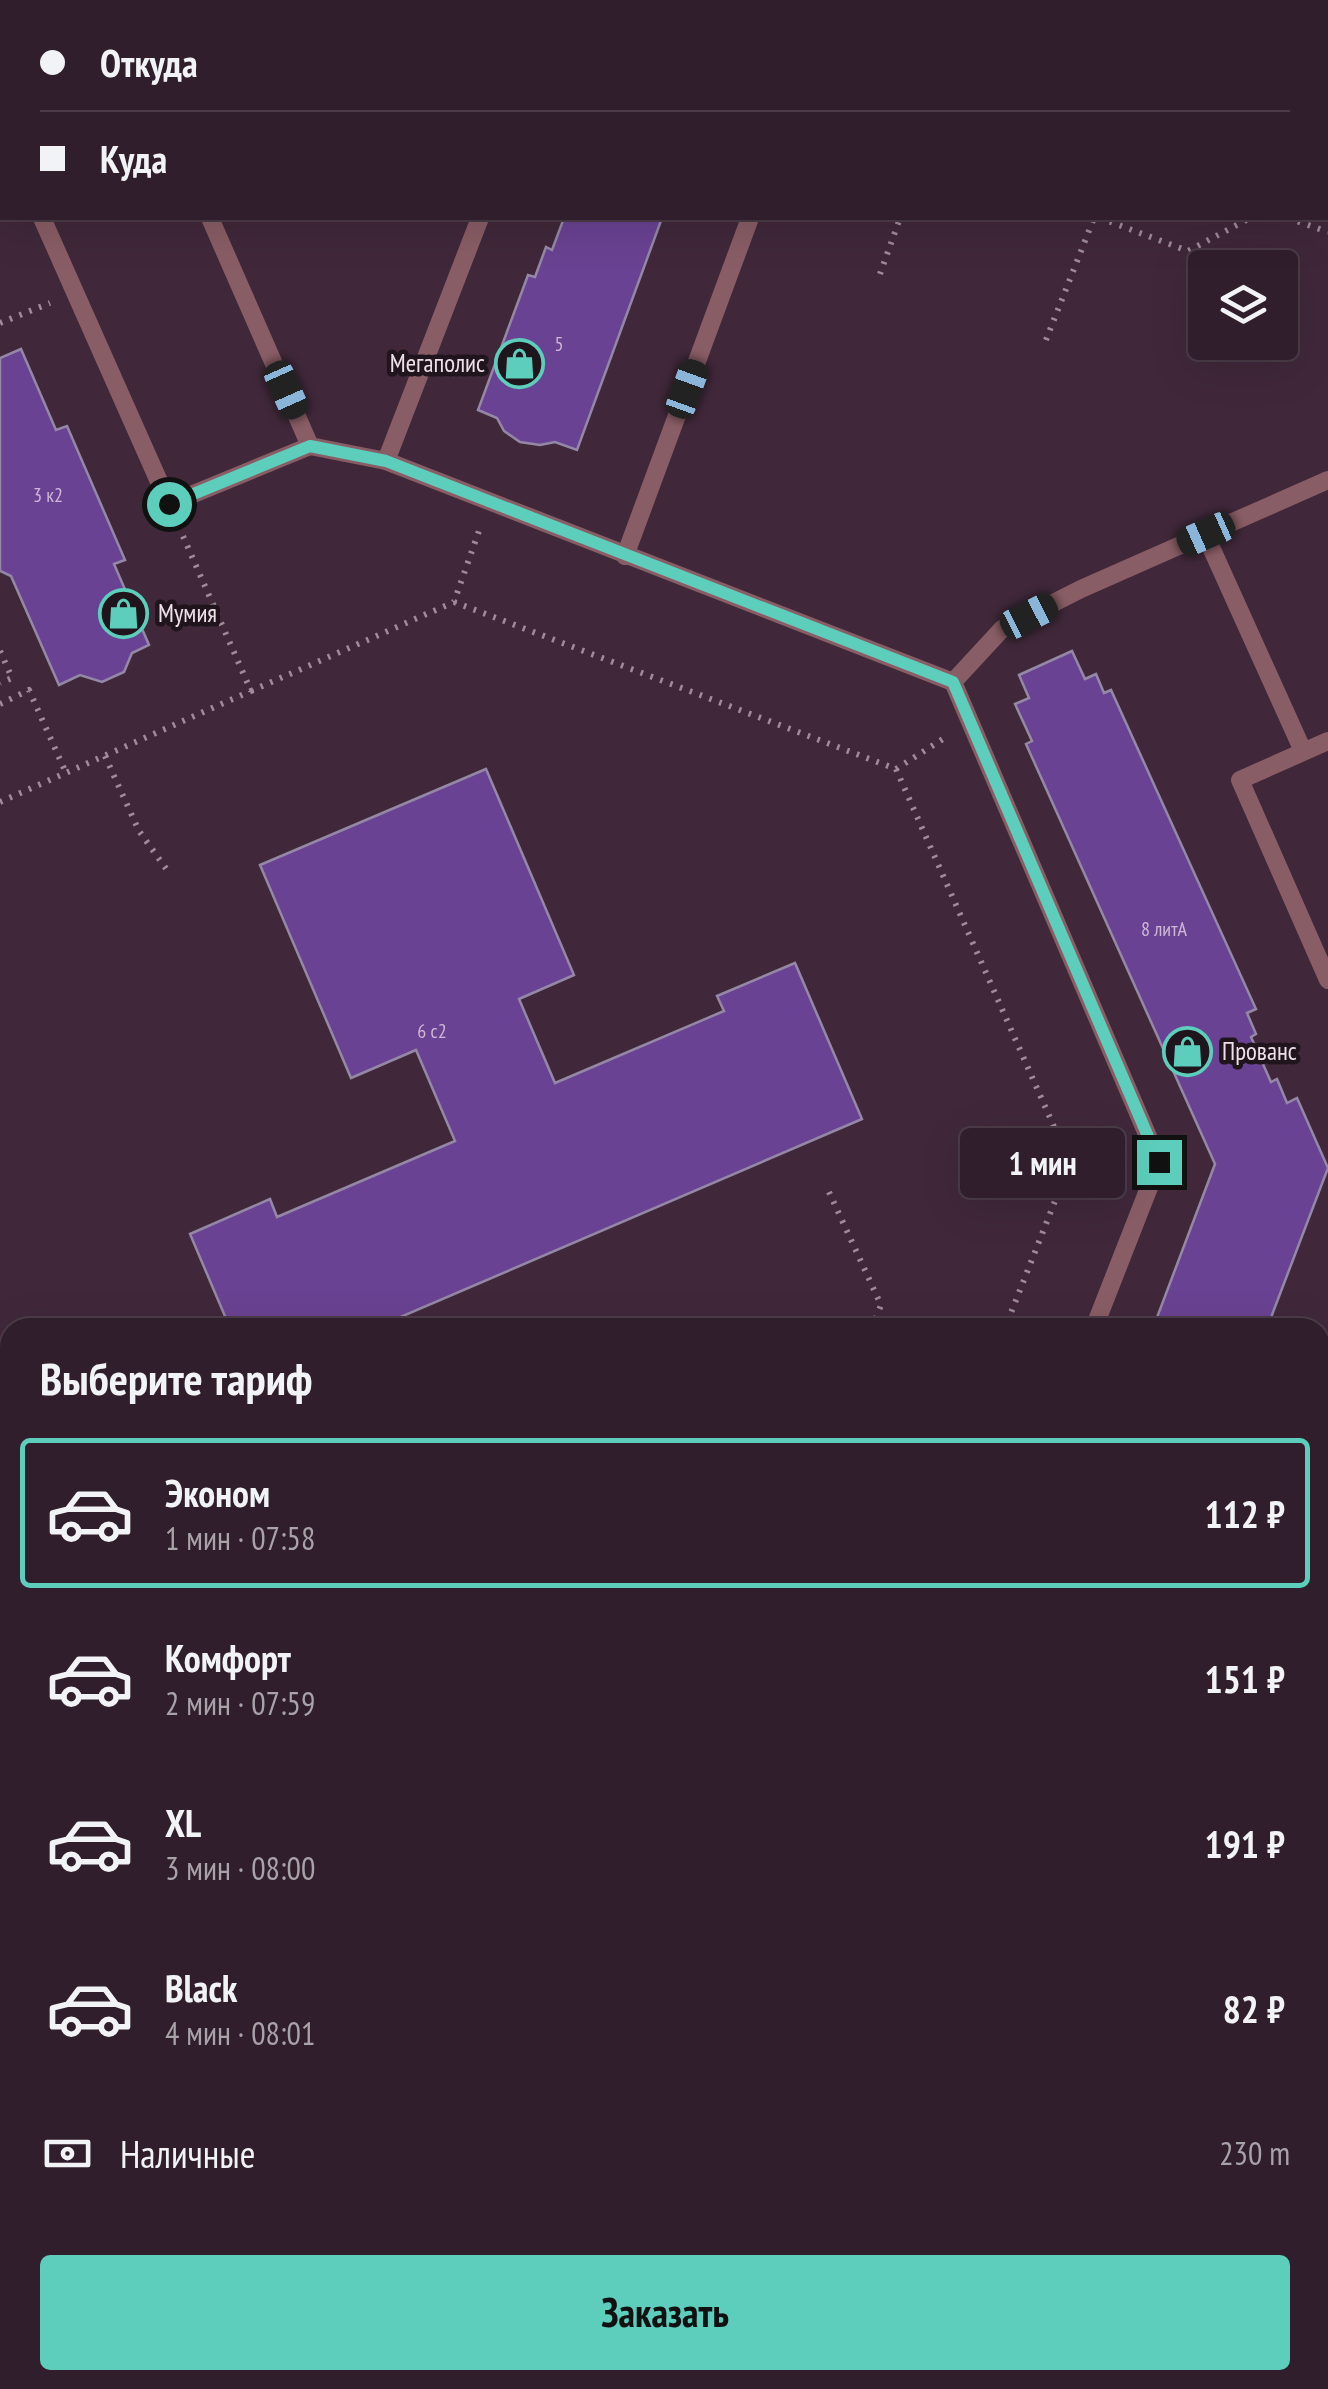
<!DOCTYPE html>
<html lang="ru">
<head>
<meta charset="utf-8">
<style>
  body { margin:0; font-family:"PT Sans Narrow",sans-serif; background:#382734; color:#f1f3f6; height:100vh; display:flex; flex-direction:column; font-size:38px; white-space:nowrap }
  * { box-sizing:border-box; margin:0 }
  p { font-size:32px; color:#a8a2a9 }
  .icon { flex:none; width:55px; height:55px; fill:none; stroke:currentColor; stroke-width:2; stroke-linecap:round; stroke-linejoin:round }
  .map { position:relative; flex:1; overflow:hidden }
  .details { position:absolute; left:0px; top:1318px; width:1330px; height:1072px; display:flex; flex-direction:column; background:#301e2c; border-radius:30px 30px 0 0; box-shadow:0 10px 40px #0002,0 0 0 2px #4b3c48 }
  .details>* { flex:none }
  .hud { position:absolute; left:0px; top:0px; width:1330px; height:220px; box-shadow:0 10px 40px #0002,0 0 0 2px #4b3c48; display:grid; align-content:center; height:220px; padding:0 40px; background:#301e2c }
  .buttons { position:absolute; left:1188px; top:250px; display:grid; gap:20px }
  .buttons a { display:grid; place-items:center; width:110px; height:110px; border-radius:10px; background:#301e2c; box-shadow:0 10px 40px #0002,0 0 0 2px #4b3c48; font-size:50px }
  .end { position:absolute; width:45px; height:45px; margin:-22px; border:12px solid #5ccebb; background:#111; box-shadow:0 0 0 5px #111 }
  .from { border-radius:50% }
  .bubble { position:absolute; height:70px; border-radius:10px; background:#301e2c; box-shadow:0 10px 40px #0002,0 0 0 2px #4b3c48; font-size:32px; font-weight:700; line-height:70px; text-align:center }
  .car { position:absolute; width:30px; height:60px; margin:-30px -15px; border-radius:12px; box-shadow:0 0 8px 2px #0007; background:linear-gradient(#222 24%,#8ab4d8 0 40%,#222 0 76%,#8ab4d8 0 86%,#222 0) }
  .hud b { display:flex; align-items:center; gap:35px; height:95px; font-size:38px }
  .hud b+b { border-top:2px solid #4b3c48 }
  .hud i { width:25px; height:25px; background:#f1f3f6 }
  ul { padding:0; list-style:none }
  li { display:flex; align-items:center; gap:30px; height:150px; margin:0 20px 15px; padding:0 20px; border:5px solid transparent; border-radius:10px }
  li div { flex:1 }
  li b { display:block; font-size:38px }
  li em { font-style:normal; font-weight:700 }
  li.selected { border-color:#5ccebb }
  li>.icon { width:90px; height:90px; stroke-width:1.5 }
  h2 { padding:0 40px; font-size:45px; line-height:120px }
  .pay { display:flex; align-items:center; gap:25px; height:110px; padding:0 40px; font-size:38px }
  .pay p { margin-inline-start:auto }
  .cta { display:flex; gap:20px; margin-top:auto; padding:20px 40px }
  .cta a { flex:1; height:115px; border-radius:10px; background:#5ccebb; color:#111; font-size:40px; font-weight:700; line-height:115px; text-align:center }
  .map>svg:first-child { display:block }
</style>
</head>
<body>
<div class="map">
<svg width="1328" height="2389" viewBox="0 0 1328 2389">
  <rect width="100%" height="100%" fill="#40283a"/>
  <path fill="#723a29" d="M1320 2012 1328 2013 1326 2114 1320 2112Z
    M150 2380H311L291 2389H130Z
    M1175 2380H1223L1220 2389H1179Z"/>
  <path fill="#6a4293" stroke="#9588a6" stroke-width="2.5" d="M640 0H742L639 2Z
    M564 218H662L577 450 555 442 540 445 520 442 504 431 497 418 478 410 528 275 535 277 546 247 552 250Z
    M21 349 56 430 67 426 125 560 114 564 149 645 132 653 124 672 102 682 80 675 59 685 11 576 0 571V358Z
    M1072 651 1085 679 1096 674 1104 693 1111 690 1256 1009 1247 1013 1256 1034 1251 1037 1271 1082 1277 1079 1287 1103 1297 1098 1328 1168 1267 1328H1153L1215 1164 1026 744 1032 741 1015 704 1029 698 1019 675Z
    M486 769 574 975 519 999 555 1083 724 1011 717 996 795 963 862 1119 375 1328H230L190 1234 270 1199 277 1217 455 1141 416 1050 351 1078 260 865Z
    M10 1573V1748L0 1725V1577Z
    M1320 1600 1328 1619V1836L1320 1839Z
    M10 1997V2153L0 2157V2001Z
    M904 2380H1055L1059 2389H907Z"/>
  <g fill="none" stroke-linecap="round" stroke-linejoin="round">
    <path stroke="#9f8b9a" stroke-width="6" stroke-dasharray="2.5 8" stroke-linecap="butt" d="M1328 39V38
      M1100 218 1188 251 1250 218
      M1288 218 1328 232
      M880 274 900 218
      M0 323 50 303
      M1046 340 1094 218
      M454 602 896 769 1070 1163 1005 1328
      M0 651 12 678 0 683
      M251 691 454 602 481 525
      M0 704 29 690 66 773
      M105 756 139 831 170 874
      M896 769 946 737
      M0 802 251 691 179 527
      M829 1192 881 1305 872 1328
      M1320 2118 1328 2121
      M601 2380 605 2389
      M893 2380 897 2389
      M73 2389 93 2380
      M844 2389 864 2380"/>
    <path stroke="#895d65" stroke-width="18" d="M114 0 115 2
      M563 2 564 0
      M829 2 830 0
      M0 94 2 93
      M0 121 2 127
      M42 218 169 504 310 446 210 218
      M310 446 386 461 953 682 1159 1162 1094 1328
      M386 461 480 218
      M1205 534 1303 751
      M625 556 750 218
      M953 682 1002 629 1081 589 1328 480
      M1328 741 1240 780 1328 980
      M1320 1389 1328 1363
      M1320 1448 1328 1466
      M1320 1974 1328 1975
      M697 2380 701 2389
      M1134 2380 1138 2389
      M379 2389 399 2380"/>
    <path stroke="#895d65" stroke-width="25" d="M1320 2290 1328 2269
      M1282 2389 1285 2380"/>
  </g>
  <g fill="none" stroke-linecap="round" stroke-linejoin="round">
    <path stroke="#5ccebb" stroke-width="12" d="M169 504 310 446 386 461 953 682 1159 1162"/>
  </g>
  <defs>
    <symbol id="shop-ring" viewBox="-11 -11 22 22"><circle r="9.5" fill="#20151d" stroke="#5ccebb" stroke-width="1.5"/><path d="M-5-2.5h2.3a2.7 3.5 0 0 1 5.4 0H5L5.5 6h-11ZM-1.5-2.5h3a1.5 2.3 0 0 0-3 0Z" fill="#5ccebb"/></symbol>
  </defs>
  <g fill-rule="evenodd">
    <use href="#shop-ring" x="492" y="336" width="55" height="55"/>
    <use href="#shop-ring" x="96" y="586" width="55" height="55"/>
    <use href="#shop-ring" x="1160" y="1024" width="55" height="55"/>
  </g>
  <g text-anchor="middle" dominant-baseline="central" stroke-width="9" stroke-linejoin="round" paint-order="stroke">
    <g font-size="20" fill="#ceb8d4">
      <text x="559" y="344">5</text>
      <text x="48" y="495">3 к2</text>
      <text x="1164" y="929">8 литА</text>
      <text x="432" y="1031">6 с2</text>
    </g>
    <g font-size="25" fill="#efdfea" stroke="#20151d" text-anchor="start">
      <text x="485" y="363" text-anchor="end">Мегаполис</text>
      <text x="158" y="613">Мумия</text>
      <text x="1222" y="1051">Прованс</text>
    </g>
  </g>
</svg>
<div class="buttons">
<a><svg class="icon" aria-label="layers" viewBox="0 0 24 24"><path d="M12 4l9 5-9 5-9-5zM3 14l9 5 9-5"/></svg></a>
</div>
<i class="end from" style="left:169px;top:504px"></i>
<i class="end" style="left:1159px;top:1162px"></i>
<div class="bubble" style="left:960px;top:1128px;width:165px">1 мин</div>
<i class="car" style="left:687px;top:389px;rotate:20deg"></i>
<i class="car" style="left:286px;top:390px;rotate:156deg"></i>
<i class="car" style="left:1206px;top:534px;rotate:246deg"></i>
<i class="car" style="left:1029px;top:616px;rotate:63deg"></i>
<div class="hud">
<b><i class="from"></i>Откуда</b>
<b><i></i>Куда</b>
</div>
<section class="details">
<h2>Выберите тариф</h2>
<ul>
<li class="selected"><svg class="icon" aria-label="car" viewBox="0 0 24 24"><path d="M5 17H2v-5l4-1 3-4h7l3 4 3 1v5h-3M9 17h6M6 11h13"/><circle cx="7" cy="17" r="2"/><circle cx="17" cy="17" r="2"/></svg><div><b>Эконом</b><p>1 мин · 07:58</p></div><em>112 ₽</em></li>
<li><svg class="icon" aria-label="car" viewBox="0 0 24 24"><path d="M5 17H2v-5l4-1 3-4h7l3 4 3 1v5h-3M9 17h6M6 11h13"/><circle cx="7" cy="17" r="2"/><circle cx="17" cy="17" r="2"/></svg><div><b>Комфорт</b><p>2 мин · 07:59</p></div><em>151 ₽</em></li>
<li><svg class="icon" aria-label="car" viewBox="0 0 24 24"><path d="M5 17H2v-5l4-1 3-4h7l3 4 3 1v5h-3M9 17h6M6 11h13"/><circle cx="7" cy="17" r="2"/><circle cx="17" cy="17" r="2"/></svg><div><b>XL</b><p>3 мин · 08:00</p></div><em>191 ₽</em></li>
<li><svg class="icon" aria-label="car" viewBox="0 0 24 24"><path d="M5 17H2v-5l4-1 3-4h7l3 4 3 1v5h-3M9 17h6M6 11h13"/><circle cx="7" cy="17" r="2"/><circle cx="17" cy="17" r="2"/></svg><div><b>Black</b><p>4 мин · 08:01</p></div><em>82 ₽</em></li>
</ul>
<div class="pay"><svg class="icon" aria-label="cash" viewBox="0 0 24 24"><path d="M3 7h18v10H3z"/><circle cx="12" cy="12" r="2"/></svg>Наличные<p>230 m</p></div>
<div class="cta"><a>Заказать</a></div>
</section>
</div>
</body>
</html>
